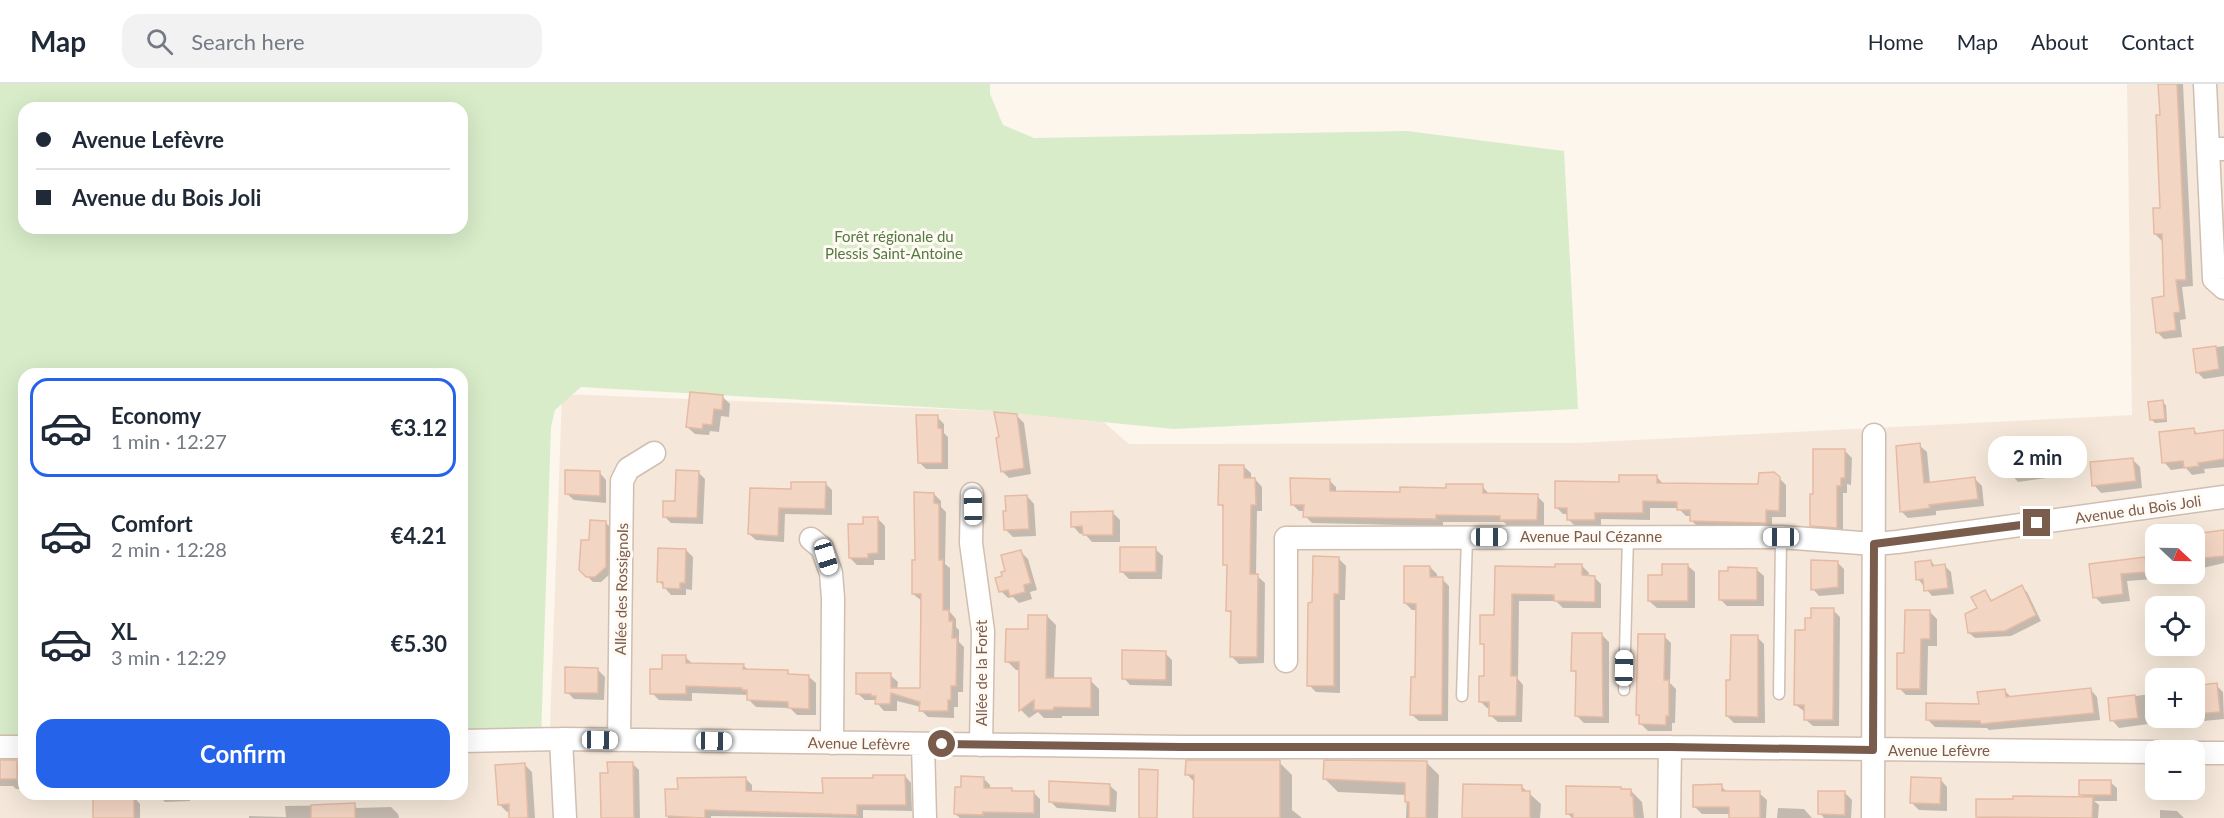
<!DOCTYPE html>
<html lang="en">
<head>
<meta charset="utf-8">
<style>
  body { margin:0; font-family:Lato,sans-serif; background:#f2f2f3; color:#1f2937; height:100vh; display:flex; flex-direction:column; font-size:22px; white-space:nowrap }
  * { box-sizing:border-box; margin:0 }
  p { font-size:20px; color:#747a83 }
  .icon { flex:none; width:33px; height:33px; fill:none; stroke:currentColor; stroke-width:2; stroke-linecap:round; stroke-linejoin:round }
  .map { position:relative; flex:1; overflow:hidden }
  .sheet { position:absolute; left:18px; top:284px; width:450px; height:432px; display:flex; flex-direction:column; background:#fff; border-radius:18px; box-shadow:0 6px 24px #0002 }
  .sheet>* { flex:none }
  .banner { position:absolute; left:18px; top:18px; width:450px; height:132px; border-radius:18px; box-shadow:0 6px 24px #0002; display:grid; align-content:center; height:132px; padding:0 18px; background:#fff }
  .needle { width:39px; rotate:112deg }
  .fabs { position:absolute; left:2145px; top:440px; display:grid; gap:12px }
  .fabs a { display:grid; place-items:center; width:60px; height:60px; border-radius:12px; background:#fff; box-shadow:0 6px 24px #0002; font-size:30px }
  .end { position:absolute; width:27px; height:27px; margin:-14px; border:8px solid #7a5c4d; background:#fff; box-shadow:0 0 0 3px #fff }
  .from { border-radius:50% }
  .bubble { position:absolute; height:42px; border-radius:18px; background:#fff; box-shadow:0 6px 24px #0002; font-size:20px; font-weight:700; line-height:42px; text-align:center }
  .car { position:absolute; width:18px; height:36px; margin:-18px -9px; border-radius:8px; box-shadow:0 0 4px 2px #0007; background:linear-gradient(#fff 24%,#345 0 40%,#fff 0 76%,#345 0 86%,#fff 0) }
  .banner b { display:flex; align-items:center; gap:21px; height:57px; font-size:22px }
  .banner b+b { border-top:2px solid #e0e1e3 }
  .banner i { width:15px; height:15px; background:#1f2937 }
  ul { padding:10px 0 0; list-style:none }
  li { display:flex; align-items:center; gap:18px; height:99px; margin:0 12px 9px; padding:0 6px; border:3px solid transparent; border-radius:18px }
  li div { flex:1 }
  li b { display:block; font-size:22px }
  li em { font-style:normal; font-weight:700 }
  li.active { border-color:#2563eb }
  li>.icon { width:54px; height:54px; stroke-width:1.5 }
  .primary-button { display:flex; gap:12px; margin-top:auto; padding:12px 18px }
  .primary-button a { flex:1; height:69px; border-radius:18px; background:#2563eb; color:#fff; font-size:24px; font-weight:700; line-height:69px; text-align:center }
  header { display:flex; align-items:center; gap:36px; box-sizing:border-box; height:84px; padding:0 30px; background:#fff; border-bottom:2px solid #e0e1e3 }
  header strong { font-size:28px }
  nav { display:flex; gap:33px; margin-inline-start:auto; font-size:21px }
  .search { width:420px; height:54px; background:#f2f2f3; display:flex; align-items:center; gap:15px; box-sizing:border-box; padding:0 21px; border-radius:18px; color:#747a83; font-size:22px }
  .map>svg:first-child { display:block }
</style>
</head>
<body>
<header>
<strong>Map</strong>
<div class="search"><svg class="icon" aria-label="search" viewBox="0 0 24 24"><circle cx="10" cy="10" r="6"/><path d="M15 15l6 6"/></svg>Search here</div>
<nav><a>Home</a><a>Map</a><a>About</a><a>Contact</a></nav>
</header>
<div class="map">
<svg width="2224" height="734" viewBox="0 0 2224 734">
  <rect width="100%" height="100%" fill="#fdf6ec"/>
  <path fill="#f5e8da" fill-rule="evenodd" d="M2127 0H2224V734H0V649L24 648V710H462V644L550 643 562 310 994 327 1100 335 1129 360 1577 359 2132 331ZM2156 450H2194V489H2156ZM2156 522H2194V561H2156ZM2156 594H2194V633H2156ZM2156 666H2194V705H2156Z"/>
  <path fill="#d8ecc9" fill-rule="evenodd" d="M0 0H990V10L1003 41 1034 54 1407 47 1564 67 1578 325 1173 345 994 327 581 303 555 326 551 343 541 655H462V290H24V653H0ZM24 24H462V144H24Z"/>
  <path fill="#0003" d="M2160 0H2183L2193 202 2182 203 2186 235 2180 236 2182 253 2164 255 2157 248 2165 214 2162 157 2155 150 2161 125Z
    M2224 262V292L2204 295 2197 288 2195 266Z
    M722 312 730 320 729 333 721 332 719 348 710 347 709 351 695 350 687 343Z
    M2162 318 2166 321 2167 338 2155 339 2152 336Z
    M1016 331 1024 339 1031 390 1009 394 1002 387 1000 354Z
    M937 333 944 340V349L948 353V385H926L919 378Z
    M2194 346 2199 351 2224 348V383L2204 385 2205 389 2192 391 2186 384 2171 386 2164 378Z
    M1919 361 1927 368 1930 400 1975 395 1982 402 1984 422 1936 427V431L1908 434 1901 427Z
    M2037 363 2044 371 2047 394 2018 398 2011 390Z
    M1844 366 1852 374 1851 401 1847 400V409H1843V450L1819 448 1812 441Z
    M2132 375 2140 383 2142 404 2101 409 2094 401Z
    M1243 382 1251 389V396L1255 395 1262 403V427H1257L1256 491 1265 499 1264 579 1239 580 1232 573V531L1228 526 1229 484 1225 480V426L1220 420Z
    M599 388 606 396V419L574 416 566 409Z
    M698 388 705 395 703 440 671 439 664 432Z
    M1657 393 1664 401H1760L1779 394 1786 401V433H1772V445L1699 444 1692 437V432H1686L1678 424H1650V436L1601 435V443H1576L1569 436V430H1563L1556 423 1620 399Z
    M1329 396 1336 403V409H1401L1482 402 1489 410 1537 412 1544 419V443H1508L1504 438H1443V442L1312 439 1305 432V427H1299L1292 420Z
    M825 399 832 406V431L785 430 784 458 756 456 749 450 793 407Z
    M934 410 941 417V423L946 428 945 480 950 484V528L956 535V543L959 546V558L964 563 963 608H958V623H954V634L928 633 921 626V623L897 617V627H884L877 619V616H865L857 609 890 591 898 598 897 606H921L922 517 913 510 917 477Z
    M1027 412 1034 420 1036 452 1013 453 1005 445Z
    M1113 429 1120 436V458H1092L1084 449 1080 450 1073 442Z
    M877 434 885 442V476H874V481H857L850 474 864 441Z
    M605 438 611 444V489L601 498H593L580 485 591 457Z
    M2224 446V479L2194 486V450Z
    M1155 465 1163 472 1162 495H1129L1121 487Z
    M686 466 693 473 692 506 686 505V511H671L659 497Z
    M1021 468 1028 475 1037 506 1030 508 1032 515 1019 519 1013 513 1008 514 1001 507 1004 493Z
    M2144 474 2152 482 2153 495 2127 497 2130 517 2102 520 2095 513 2091 481Z
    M1339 475 1346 482 1345 516H1340V609L1316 608 1309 601 1313 520Z
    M1931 477 1936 483 1945 482 1951 488 1954 510 1932 512 1918 495Z
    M1837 478 1844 485V510L1819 512 1813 505Z
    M1581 481 1589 489 1588 493H1594L1601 500V524H1563L1556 517H1519L1518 595 1523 601 1522 638H1498L1490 631 1491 624H1487L1480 617 1485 593V563L1482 559 1495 533 1496 484 1556 485Z
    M1687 481 1695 488V524H1657L1649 517 1663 493Z
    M1430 483 1437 490V495H1442L1449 502 1448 637H1419L1411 630 1417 595V526H1412L1405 519Z
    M1756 485 1764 492V522H1727L1720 515Z
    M2021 503 2027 508 2041 537 2011 552 1975 554 1969 549 1985 507 1993 518Z
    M1833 526 1840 533 1839 642H1813L1805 635V628L1796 621 1806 547 1812 535Z
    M1930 528 1937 535V562H1928L1927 611H1906L1899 604 1906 571Z
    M1047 532 1056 541 1054 595 1090 596 1099 605V632H1062V634H1044L1038 628 1029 634 1021 626V586H1016L1007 577 1029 547Z
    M1602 551 1609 558V639H1584L1577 632 1578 591 1573 586Z
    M1664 552 1671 559 1670 599 1676 605 1675 639H1672V647H1648L1640 639 1641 633 1638 631Z
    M1757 553 1764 560 1765 639H1734L1727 632Z
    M1165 569 1172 576V602L1130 601 1124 594Z
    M685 573 693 580 743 581 748 586 787 588 791 591 808 592 816 599V631H797L790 624 756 623 748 615V611L692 609V617L659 616 652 609 663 587Z
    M597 585 605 593 604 616 574 615 567 608Z
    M2216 601 2223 608 2224 635 2204 637 2200 633 2119 644 2112 636 2110 616 2156 609V633H2194V603Z
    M2090 605 2097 613 2100 636 1989 646 1987 644 1935 643 1927 635 1980 621 2004 606 2012 614Z
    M0 678H24V705H16L13 702H0Z
    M1279 678 1292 691V726L1302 734H1307H1195V699L1187 690Z
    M1426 678 1439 691 1438 734H1406L1407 711 1338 708 1325 695Z
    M632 679 639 686 640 734H603L602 690H609Z
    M525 681 532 688 535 734H510V727L507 728 499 720Z
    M905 692 911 699 912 727 863 726V734L711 732V734H668L666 707 745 694 752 701V709L824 710 874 696Z
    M983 694 990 701V705H1011L1014 708H1033L1040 715V734H960L955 730 962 705Z
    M1940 695 1947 703V727L1919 726 1912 719Z
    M2110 698 2117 704V717H2094L2099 721 2098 734H1979L1977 732 2015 716 2085 714 2081 710Z
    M1109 701 1117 708 1116 728 1057 724 1050 717Z
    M1464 702 1522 703 1541 720 1540 734H1464Z
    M1721 702 1728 709H1759L1767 716 1766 734H1731V730H1702L1695 723Z
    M1621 704 1623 707H1631L1642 718 1644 734H1572L1567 729Z
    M1844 708 1852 716 1851 734H1824L1820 729Z
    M95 710 133 712 140 720V734H94Z
    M157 710H190V717L165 718Z
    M354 721 357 724 391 723 398 730 399 734H249V732L286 733 285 722Z
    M1778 724 1804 725 1812 734H1777Z
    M2160 726 2177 727 2184 734H2160Z"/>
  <path fill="#f3d5c3" stroke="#e6bba3" stroke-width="1.5" d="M2158 0H2177L2186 196H2176L2180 228 2174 229 2176 246 2156 249 2152 214 2164 212 2162 150H2154L2153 124H2160L2156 31H2160Z
    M2216 262 2219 285 2196 289 2193 265Z
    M690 308 723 311 722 326 714 325 712 341 703 340 702 345 686 343Z
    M2163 316 2165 335 2150 336 2148 318Z
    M994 328 1017 330 1024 384 1001 388 996 354 999 353Z
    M916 331H938V344L942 345V379H918Z
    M2194 344 2195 350 2224 346V375L2198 379 2199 382 2184 384 2183 377 2162 379 2159 348Z
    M1920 359 1924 399 1975 393 1978 415 1929 421 1930 424 1900 428 1896 362Z
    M2037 362 2040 388 2009 391 2006 365Z
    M1813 365H1845V394H1841V402H1837V444L1810 442V410H1813Z
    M2133 374 2136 397 2092 402 2090 378Z
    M1219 381H1244V394H1255L1256 421H1251L1250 490H1258L1257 573H1230L1231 527H1226L1227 481H1223V421H1218Z
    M565 386 600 387V412L565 410Z
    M676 386 699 387 697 434 663 433V417H675Z
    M1774 388 1780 393 1779 427 1766 426V439L1690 437V426H1677V418L1643 417V429H1595V436H1567V424H1555V397L1619 398V391H1657V399L1758 400 1759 389Z
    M1290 394 1330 395V407L1400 408V403L1446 404V400H1483V409L1538 410 1537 436H1500V432L1436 431V435L1303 433 1304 421H1291Z
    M791 398H826L825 425 779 424 778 452 748 450 750 404 791 405Z
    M914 408 934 409V419L939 420V476H943V526H949V537H953L952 554H957L956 602H951V616H948V627H919L920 618 891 609 890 620H875L876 612H871V610H856V589H891V604H920L921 510H912V476H915Z
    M1027 411 1029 445 1004 446 1003 427H1006L1005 412Z
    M1113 427V451H1083L1082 442 1071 443V428Z
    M863 433H878V469L868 470V474H849L848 440H863Z
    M590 436 606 437V483L595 493H586L579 486 581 456H589Z
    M2224 446V472L2194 475V450Z
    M1120 463H1156V488H1120Z
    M658 464 686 465 685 499H680V505L663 504V498H657Z
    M1021 466 1031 499 1024 501 1025 508 1010 512 1008 506 999 508 995 494 1002 492 1001 488 1005 487 1001 471Z
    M1313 472 1339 473V510H1334V602H1307L1308 519 1312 518Z
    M2145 473 2147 488 2121 490 2123 510 2093 514 2089 480Z
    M1811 476 1838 477V503L1811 506Z
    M1931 476 1932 482 1945 480 1948 504 1924 507 1923 495 1916 496 1915 478Z
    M1555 480H1582V491L1595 492V518L1554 517V511L1512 510 1511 592H1517L1516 632H1489V618H1479V592H1484V560H1480V531H1494L1495 482 1555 483Z
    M1662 480H1688V517H1648V491H1662Z
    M1404 482H1430V493H1443L1442 631H1410L1411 593H1415L1416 520 1404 519Z
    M1728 483 1757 484V516H1719V487H1728Z
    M2022 501 2036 531 2005 547 1968 549 1965 530 1977 524 1971 513 1985 506 1991 517Z
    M1811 524H1834L1833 636H1804V621H1794L1795 546H1805V534H1811Z
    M1905 526H1930V555H1921L1920 605H1897V569H1904Z
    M1028 531H1047L1046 594H1091V624L1054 623 1053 626H1034V616L1019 627V578H1005L1006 545H1028Z
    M1572 549H1602L1603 633 1575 632 1576 587H1571Z
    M1638 550H1665L1664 596H1669V632H1666V641L1639 640V631H1636Z
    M1731 551H1758V633L1726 632V596H1730Z
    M1122 566 1166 567V596L1122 595Z
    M662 571H686V579L744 580 743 585 788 586V590L809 591V625L788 624V618L747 616V606H742V604L686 602V610H650V585H662Z
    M565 583 598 584V609H565Z
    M2217 599 2220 628 2195 630 2194 602Z
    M2091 604 2094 629 1981 640 1980 637 1926 636V619L1979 620 1977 608 2005 605 2006 613Z
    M2135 611 2138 634 2110 637 2108 614Z
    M0 676H17V695H0Z
    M1186 676H1280V734H1193L1194 691H1185Z
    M1324 676 1427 677 1426 734H1409V718H1405V699L1323 695Z
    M607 678H633L634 734H601L600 689H608Z
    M525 679 528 734H509V720L498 721 495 681Z
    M1139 685 1158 686 1157 734H1139Z
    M873 691H905L906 721H857V731L705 726V734L666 732 665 705H678L677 694 746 693V707L823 709 822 694H873Z
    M961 692 984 693V704H1012V707H1034V729L983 728V731L954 730 955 703H961Z
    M1911 693 1941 694 1940 720 1910 719Z
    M2079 696H2111V711H2079Z
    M1049 697 1110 700V722L1049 718Z
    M1463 700 1522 701V707H1530V734H1462Z
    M1722 700V707H1760V734H1729V723H1693V701Z
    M1566 702 1621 703V705H1631V712H1633L1634 734H1573V730H1566Z
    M1818 707H1845V731L1818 730Z
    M93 710 134 711V734H93Z
    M2013 712 2093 713 2092 734 1976 733V715H2013Z
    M355 719V734H311V721Z"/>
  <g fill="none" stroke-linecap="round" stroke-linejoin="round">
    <defs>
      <path id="service" d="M1624 606 1628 452
        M1779 610 1781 453
        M1462 612 1467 453"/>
      <path id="minor" d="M2205 0 2208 65
        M2224 65H2208L2214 195 2224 204
        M972 410 971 459 983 547 981 661
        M811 455 822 464 831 489 833 514 832 659
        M1286 577V454L1781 453 1874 460 1897 458 2224 413
        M561 655 565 734
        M619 656 622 397 628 385 654 369
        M462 657 561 655 1182 663H1670L2156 668
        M923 660 925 734
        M0 663H24
        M2194 669H2224
        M1669 734 1670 663
        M1873 734 1874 351"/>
    </defs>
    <use href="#service" stroke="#d1beb0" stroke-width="13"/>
    <use href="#minor" stroke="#d1beb0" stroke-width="25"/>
    <use href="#service" stroke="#fff" stroke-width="10"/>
    <use href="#minor" stroke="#fff" stroke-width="22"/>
  </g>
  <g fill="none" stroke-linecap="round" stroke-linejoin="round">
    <path stroke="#7a5c4d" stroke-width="8" d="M942 660 1182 663H1670L1873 666 1874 460 2037 439"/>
  </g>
  <g text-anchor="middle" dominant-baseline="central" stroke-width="6" stroke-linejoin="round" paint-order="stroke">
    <g font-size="15" fill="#537a41" stroke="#fffaf3">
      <text x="894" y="152">Forêt régionale du<tspan x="894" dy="17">Plessis Saint-Antoine</tspan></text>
    </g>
    <g font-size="15" fill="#7a5c4d" stroke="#fffaf3">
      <text transform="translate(2138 425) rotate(-8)">Avenue du Bois Joli</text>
      <text x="1591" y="452">Avenue Paul Cézanne</text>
      <text transform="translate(621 505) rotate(-89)">Allée des Rossignols</text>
      <text transform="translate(981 589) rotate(-90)">Allée de la Forêt</text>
      <text transform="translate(859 659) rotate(1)">Avenue Lefèvre</text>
      <text x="1939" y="666">Avenue Lefèvre</text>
    </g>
  </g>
</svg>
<div class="fabs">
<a><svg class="needle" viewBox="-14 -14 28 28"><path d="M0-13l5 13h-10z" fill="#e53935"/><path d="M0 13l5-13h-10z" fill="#747a83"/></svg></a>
<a><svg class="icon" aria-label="locate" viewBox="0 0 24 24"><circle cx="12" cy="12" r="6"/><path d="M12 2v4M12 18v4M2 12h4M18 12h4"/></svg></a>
<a>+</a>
<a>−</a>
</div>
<i class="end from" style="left:942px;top:660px"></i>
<i class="end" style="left:2037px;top:439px"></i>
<div class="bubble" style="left:1988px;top:352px;width:99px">2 min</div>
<i class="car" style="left:973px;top:423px;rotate:359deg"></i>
<i class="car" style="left:1489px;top:453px;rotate:90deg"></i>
<i class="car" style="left:1781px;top:453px;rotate:270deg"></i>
<i class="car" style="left:826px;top:473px;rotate:163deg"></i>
<i class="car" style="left:1624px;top:584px;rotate:1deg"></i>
<i class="car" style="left:600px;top:656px;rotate:91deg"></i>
<i class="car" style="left:714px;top:657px;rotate:91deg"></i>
<div class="banner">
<b><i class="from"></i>Avenue Lefèvre</b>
<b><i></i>Avenue du Bois Joli</b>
</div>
<section class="sheet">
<ul>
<li class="active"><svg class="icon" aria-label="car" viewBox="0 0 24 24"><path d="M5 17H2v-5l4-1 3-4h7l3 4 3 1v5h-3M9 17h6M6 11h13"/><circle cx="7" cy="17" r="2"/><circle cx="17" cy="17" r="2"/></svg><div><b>Economy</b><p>1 min · 12:27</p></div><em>€3.12</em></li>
<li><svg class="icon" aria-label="car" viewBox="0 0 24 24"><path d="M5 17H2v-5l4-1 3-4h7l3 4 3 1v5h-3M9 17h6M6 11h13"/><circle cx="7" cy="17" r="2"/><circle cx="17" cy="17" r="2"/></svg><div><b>Comfort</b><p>2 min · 12:28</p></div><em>€4.21</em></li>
<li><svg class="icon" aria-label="car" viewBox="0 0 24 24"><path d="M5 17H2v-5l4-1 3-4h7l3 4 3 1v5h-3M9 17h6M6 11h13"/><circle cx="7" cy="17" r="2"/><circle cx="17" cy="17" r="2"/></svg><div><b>XL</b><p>3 min · 12:29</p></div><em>€5.30</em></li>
</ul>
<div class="primary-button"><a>Confirm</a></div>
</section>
</div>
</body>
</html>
